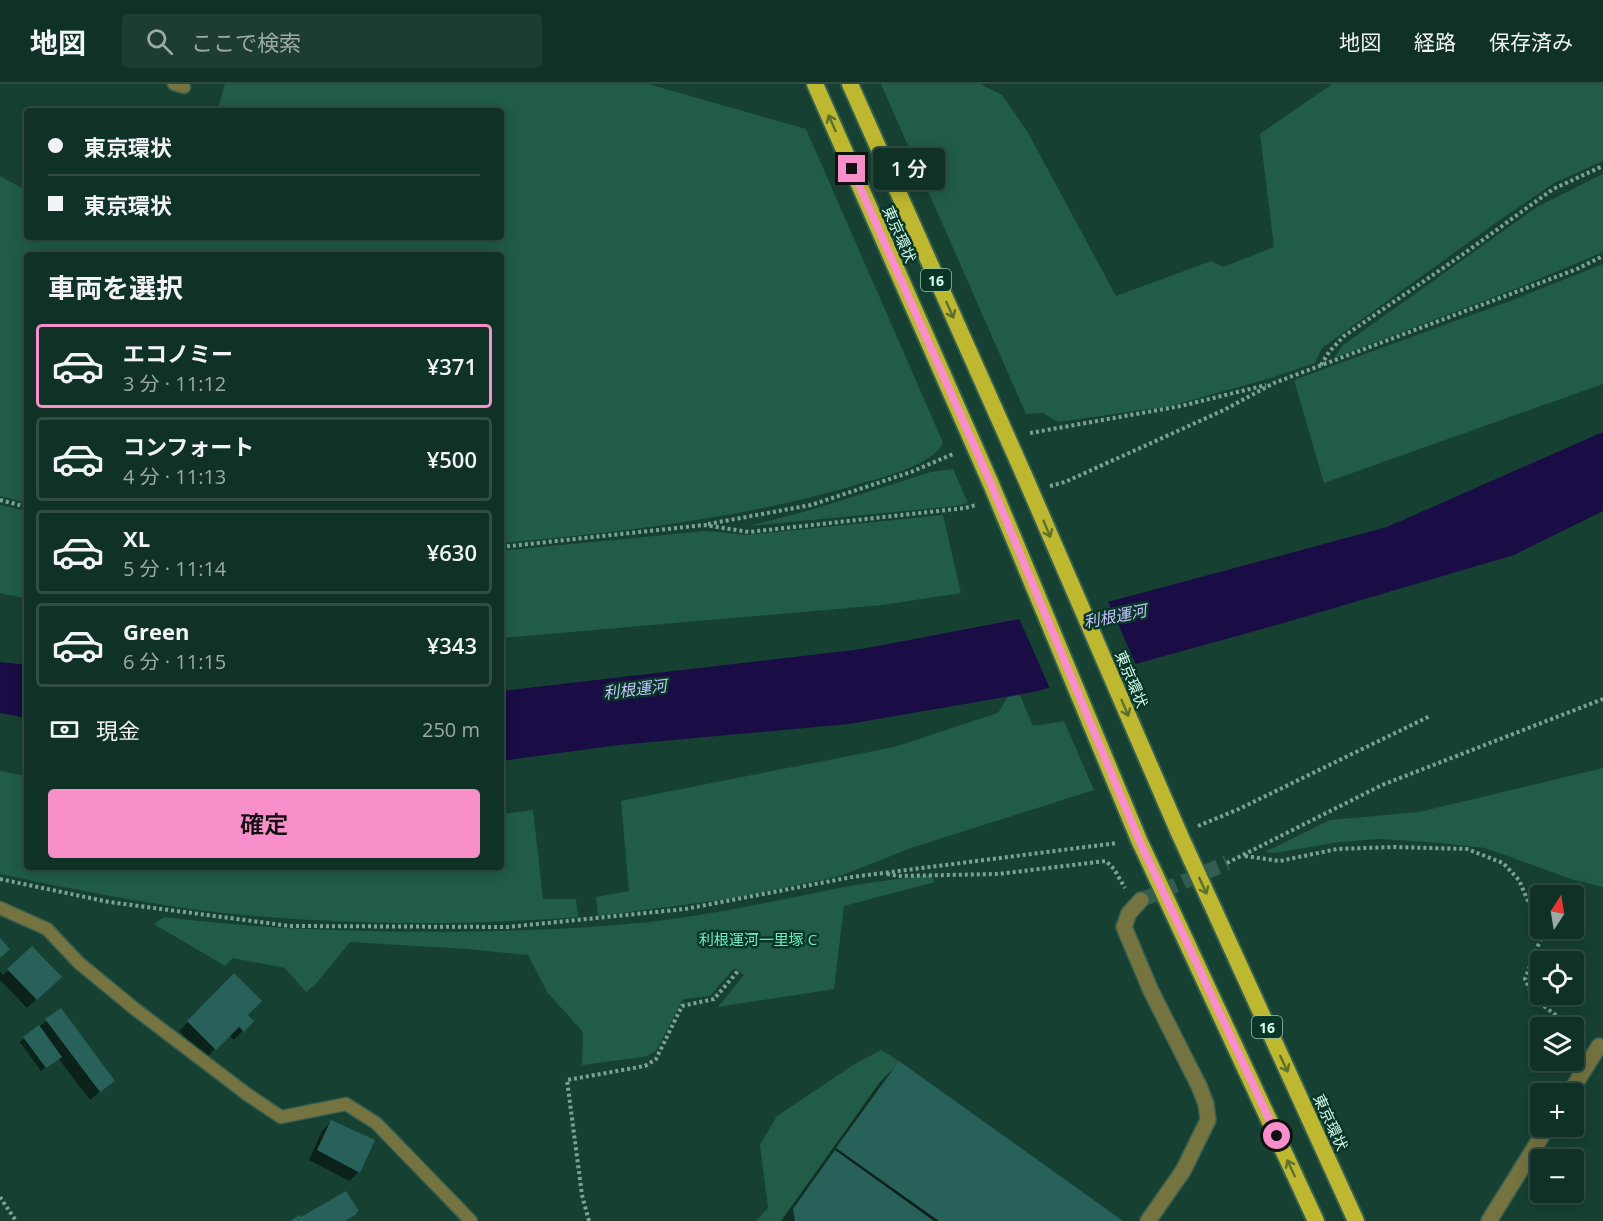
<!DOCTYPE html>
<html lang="ja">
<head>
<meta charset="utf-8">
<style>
  body { margin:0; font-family:"Open Sans","Noto Sans JP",sans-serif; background:#1e3d32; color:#f1f3f6; height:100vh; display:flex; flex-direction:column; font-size:22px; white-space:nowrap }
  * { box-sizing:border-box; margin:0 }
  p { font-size:20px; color:#9ca9a7 }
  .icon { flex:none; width:33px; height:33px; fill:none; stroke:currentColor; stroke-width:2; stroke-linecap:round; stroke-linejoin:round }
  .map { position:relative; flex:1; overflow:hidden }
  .sheet { position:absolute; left:24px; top:168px; width:480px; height:618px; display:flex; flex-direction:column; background:#103126; border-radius:6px; box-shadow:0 3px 15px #0003,0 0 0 2px #304c43 }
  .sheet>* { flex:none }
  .guide { position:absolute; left:24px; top:24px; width:480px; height:132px; border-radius:6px; box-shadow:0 3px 15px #0003,0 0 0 2px #304c43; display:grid; align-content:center; height:132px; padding:0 24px; background:#103126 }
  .needle { width:39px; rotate:12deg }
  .tools { position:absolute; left:1530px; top:801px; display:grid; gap:12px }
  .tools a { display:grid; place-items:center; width:54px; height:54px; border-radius:6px; background:#103126; box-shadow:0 3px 15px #0003,0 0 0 2px #304c43; font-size:30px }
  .end { position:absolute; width:27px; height:27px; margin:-14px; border:8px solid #f98fca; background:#111; box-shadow:0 0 0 3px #111 }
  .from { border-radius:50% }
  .bubble { position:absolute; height:42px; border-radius:6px; background:#103126; box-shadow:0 3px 15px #0003,0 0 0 2px #304c43; font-size:20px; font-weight:600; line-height:42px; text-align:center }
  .guide b { display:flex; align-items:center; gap:21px; height:57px; font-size:22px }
  .guide b+b { border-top:2px solid #304c43 }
  .guide i { width:15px; height:15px; background:#f1f3f6 }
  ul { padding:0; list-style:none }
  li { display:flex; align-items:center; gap:18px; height:84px; margin:0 12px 9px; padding:0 12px; border:3px solid #304c43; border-radius:6px }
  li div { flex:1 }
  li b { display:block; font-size:22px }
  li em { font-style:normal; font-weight:600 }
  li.selected { border-color:#f98fca }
  li>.icon { width:54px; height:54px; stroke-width:1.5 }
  h2 { padding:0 24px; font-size:27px; line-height:72px }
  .pay { display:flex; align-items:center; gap:15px; height:66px; padding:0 24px; font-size:22px }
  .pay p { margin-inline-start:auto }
  .action { display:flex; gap:12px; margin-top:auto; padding:12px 24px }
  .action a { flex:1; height:69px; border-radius:6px; background:#f98fca; color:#111; font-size:24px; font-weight:600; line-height:69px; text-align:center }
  header { display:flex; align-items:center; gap:36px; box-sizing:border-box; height:84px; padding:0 30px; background:#103126; border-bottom:2px solid #304c43 }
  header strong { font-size:28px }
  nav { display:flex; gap:33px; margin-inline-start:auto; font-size:21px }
  .search { width:420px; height:54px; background:#1e3d32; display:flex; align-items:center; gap:15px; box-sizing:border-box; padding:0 21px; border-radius:6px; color:#9ca9a7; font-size:22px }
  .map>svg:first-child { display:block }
</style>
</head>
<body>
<header>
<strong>地図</strong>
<div class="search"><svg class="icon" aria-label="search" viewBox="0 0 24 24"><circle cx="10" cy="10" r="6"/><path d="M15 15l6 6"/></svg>ここで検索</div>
<nav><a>地図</a><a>経路</a><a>保存済み</a></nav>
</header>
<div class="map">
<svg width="1603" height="1137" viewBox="0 0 1603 1137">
  <rect width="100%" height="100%" fill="#164132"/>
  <path fill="#205c47" d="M225 0H648L806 45 942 356V361C929 381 888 392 866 398 747 434 624 448 501 459V171H27V419L0 412V92L27 107V153H501V27H217Z
    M881 0H980L1002 11 1027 47 1116 212 1211 177 1223 183 1274 163 1260 50 1332 0H1603V77L1554 99 1494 140 1322 264 1315 279 1271 294 1170 322 1058 338 1043 329 1026 330Z
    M1603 90V168L1520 203 1334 274 1343 261 1537 123Z
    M1603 180V300L1324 399 1294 296 1510 217Z
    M953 385 968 419 956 422 748 442 811 426 931 388Z
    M0 421 27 427V515L0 509Z
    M943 431 961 509 883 521 501 554V467L705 447 748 451Z
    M1020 611 1033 642 1064 637 1094 706 911 764 840 792 729 815 598 832 596 813 629 807 621 717 894 663 998 629 1008 613Z
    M1603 684V803L1574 796 1485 764 1441 759 1380 755 1340 758 1275 769 1265 768 1330 736 1419 728Z
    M0 687 27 692V783H501V730L533 726 543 815H576L578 833C463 842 347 841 233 830 155 822 77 806 0 790Z
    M931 791 935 798 844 822 834 905 718 923 744 891 734 884 710 912 683 915 656 967 644 973 582 981 583 948 547 908 528 871 467 865 350 858 315 901 306 908 285 884 233 874 225 882 154 840 164 833C260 845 354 848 450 848 516 847 583 845 649 838 719 830 787 814 855 801 880 797 906 794 931 791Z
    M881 966 899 977 793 1125 795 1137H756L768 1124 760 1061 777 1032 853 981Z"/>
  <path fill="#1a0c45" d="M1603 348V427L1514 471 1280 540 1034 608 849 640 619 661 501 677V607L862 565 1104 519 1387 443Z
    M0 578 27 581V634L0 629Z"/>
  <path fill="#164132" d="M1107 515 1137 583 1051 607 1018 532Z"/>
  <path fill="#0007" d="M32 864 60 893 27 924 0 896V888L3 891Z
    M234 892 246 931 252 937 234 956 229 951 206 974 179 947Z
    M60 926 113 996 90 1016 58 974 41 987 20 958Z
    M899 979 1120 1137H781L880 998Z
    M331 1038 359 1088 349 1097 309 1076 322 1047Z"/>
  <path fill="#28605a" d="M0 854 10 865 0 874Z
    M32 862 62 893 37 916 7 885Z
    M234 889 262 917 248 931 254 937 244 948 239 943 216 966 187 937Z
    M61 924 115 997 100 1008 45 935Z
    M39 941 62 973 46 984 23 953Z
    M899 977 1123 1137H939L836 1064Z
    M331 1036 375 1056 360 1089 317 1066Z
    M835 1066 934 1137H795L793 1125Z
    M346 1107 359 1127 356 1128 357 1130 345 1137H290L300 1131 301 1133Z"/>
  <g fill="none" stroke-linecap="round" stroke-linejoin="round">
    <path stroke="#335d4e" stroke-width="15" stroke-dasharray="15 8" stroke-linecap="butt" d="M1141 816 1227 779"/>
    <defs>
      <path id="service" d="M174 0 184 3
        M0 824 47 845 79 879 135 925 248 1011 281 1033 346 1020 376 1039 471 1137"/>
      <path id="minor" d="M1141 816 1129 829 1124 843 1151 907 1199 1002 1206 1020 1208 1036 1183 1087 1148 1137
        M1569 1010 1599 962
        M1489 1137 1548 1042"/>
      <path id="trunk" d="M815 0 991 400
        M850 0 1024 391
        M1179 749 1356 1137
        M1139 756 1316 1137"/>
    </defs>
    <use href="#service" stroke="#355f50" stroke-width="15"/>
    <use href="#minor" stroke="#355f50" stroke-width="18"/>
    <use href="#trunk" stroke="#355f50" stroke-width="20"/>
    <path stroke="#7aa393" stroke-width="4" stroke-dasharray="3 3" stroke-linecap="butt" d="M1321 281 1329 268 1344 252 1462 171 1553 105 1603 82
      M1030 349 1181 322 1266 301
      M1050 402 1065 398 1224 326 1274 299 1577 185 1603 172
      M0 416 27 423
      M708 440 811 421 911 388 953 370
      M501 463 704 441 749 448 965 424 976 421
      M1198 742 1239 725 1430 632
      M1245 772 1280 777 1337 765 1394 763 1467 765 1503 779 1519 796 1537 838 1541 854 1525 895 1534 915 1582 950
      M1227 779 1382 701 1603 615
      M887 790 898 792 998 790 1106 777 1114 785 1125 804
      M0 795 109 818 290 842 508 843 685 825 852 793 1117 759
      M0 1113 16 1137
      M589 1137 582 1111 567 996 645 982 656 975 682 922 714 915 738 887"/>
    <use href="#service" stroke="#757340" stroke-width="12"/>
    <use href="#minor" stroke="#757340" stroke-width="15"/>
    <use href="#trunk" stroke="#beb730" stroke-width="16"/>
    <defs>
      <path id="trunk-bridge" d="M1024 391 1179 749
        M991 400 1139 756"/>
    </defs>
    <use href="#trunk-bridge" stroke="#355f50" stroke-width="20" stroke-linecap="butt"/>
    <use href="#trunk-bridge" stroke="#beb730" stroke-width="16"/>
  </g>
  <defs><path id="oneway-shaft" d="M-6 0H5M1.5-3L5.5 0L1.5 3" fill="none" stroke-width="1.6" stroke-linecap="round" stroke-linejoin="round" transform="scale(1.5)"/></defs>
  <g stroke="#5a702c">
    <use href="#oneway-shaft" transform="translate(832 39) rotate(-114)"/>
    <use href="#oneway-shaft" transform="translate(950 226) rotate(66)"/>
    <use href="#oneway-shaft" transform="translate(1047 445) rotate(67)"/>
    <use href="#oneway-shaft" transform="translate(1125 624) rotate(67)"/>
    <use href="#oneway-shaft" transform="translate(1203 802) rotate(65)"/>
    <use href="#oneway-shaft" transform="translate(1284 980) rotate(65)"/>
    <use href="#oneway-shaft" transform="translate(1291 1084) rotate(-115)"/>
  </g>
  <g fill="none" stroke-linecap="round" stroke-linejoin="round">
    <path stroke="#f98fca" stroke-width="8" d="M852 85 991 400 1139 756 1277 1052"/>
  </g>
  <g text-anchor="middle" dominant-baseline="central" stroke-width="5" stroke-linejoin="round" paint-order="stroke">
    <g fill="#093628" stroke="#98c1b0" stroke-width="1.5">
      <rect x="921" y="185" width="30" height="22" rx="4.5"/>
      <rect x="1252" y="932" width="30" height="22" rx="4.5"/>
    </g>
    <g font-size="14" font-weight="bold" fill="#d5fceb">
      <text x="936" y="196">16</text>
      <text x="1267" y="943">16</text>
    </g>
    <g font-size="15" fill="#d5fceb" stroke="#093628">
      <text transform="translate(900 150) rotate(66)">東京環状</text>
      <text transform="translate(1132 595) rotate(67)">東京環状</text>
      <text transform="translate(1331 1038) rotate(65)">東京環状</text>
    </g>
    <g font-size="15" fill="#72edbf" stroke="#093628">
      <text x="758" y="855">利根運河一里塚 C</text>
    </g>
    <g font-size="16" font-style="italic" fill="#c5c3fb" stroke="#093628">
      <text transform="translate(1115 532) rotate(-11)">利根運河</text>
      <text transform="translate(635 605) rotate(-7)">利根運河</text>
    </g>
  </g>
</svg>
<div class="tools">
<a><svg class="needle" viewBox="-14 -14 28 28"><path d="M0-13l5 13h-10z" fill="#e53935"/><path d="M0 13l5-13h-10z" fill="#9ca9a7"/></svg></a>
<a><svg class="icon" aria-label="locate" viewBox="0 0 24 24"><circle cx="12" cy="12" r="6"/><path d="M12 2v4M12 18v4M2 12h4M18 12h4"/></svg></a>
<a><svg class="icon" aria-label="layers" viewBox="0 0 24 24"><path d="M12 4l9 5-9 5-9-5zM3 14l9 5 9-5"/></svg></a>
<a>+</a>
<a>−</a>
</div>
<i class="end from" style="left:1277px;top:1052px"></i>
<i class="end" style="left:852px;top:85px"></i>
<div class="bubble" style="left:873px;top:64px;width:72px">1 分</div>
<div class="guide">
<b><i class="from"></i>東京環状</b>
<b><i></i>東京環状</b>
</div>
<section class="sheet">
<h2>車両を選択</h2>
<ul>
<li class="selected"><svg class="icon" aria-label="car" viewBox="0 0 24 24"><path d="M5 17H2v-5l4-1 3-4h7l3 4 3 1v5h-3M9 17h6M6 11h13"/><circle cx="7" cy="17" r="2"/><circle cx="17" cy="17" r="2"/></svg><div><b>エコノミー</b><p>3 分 · 11:12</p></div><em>¥371</em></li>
<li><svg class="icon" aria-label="car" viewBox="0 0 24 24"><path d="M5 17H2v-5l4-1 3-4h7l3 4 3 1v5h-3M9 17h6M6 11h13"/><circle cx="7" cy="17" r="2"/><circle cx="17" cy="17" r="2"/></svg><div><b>コンフォート</b><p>4 分 · 11:13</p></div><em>¥500</em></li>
<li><svg class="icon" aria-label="car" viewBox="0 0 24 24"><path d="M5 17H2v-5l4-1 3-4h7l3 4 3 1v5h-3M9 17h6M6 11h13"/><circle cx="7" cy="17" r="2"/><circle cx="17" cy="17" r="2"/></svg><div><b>XL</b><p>5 分 · 11:14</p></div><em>¥630</em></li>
<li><svg class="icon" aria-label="car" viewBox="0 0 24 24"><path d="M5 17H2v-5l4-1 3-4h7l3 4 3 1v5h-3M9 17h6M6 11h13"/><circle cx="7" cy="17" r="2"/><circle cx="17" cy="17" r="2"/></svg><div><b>Green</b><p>6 分 · 11:15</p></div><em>¥343</em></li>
</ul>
<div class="pay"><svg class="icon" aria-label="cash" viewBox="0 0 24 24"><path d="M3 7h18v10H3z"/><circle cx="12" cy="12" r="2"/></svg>現金<p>250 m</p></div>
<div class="action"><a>確定</a></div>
</section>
</div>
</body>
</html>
